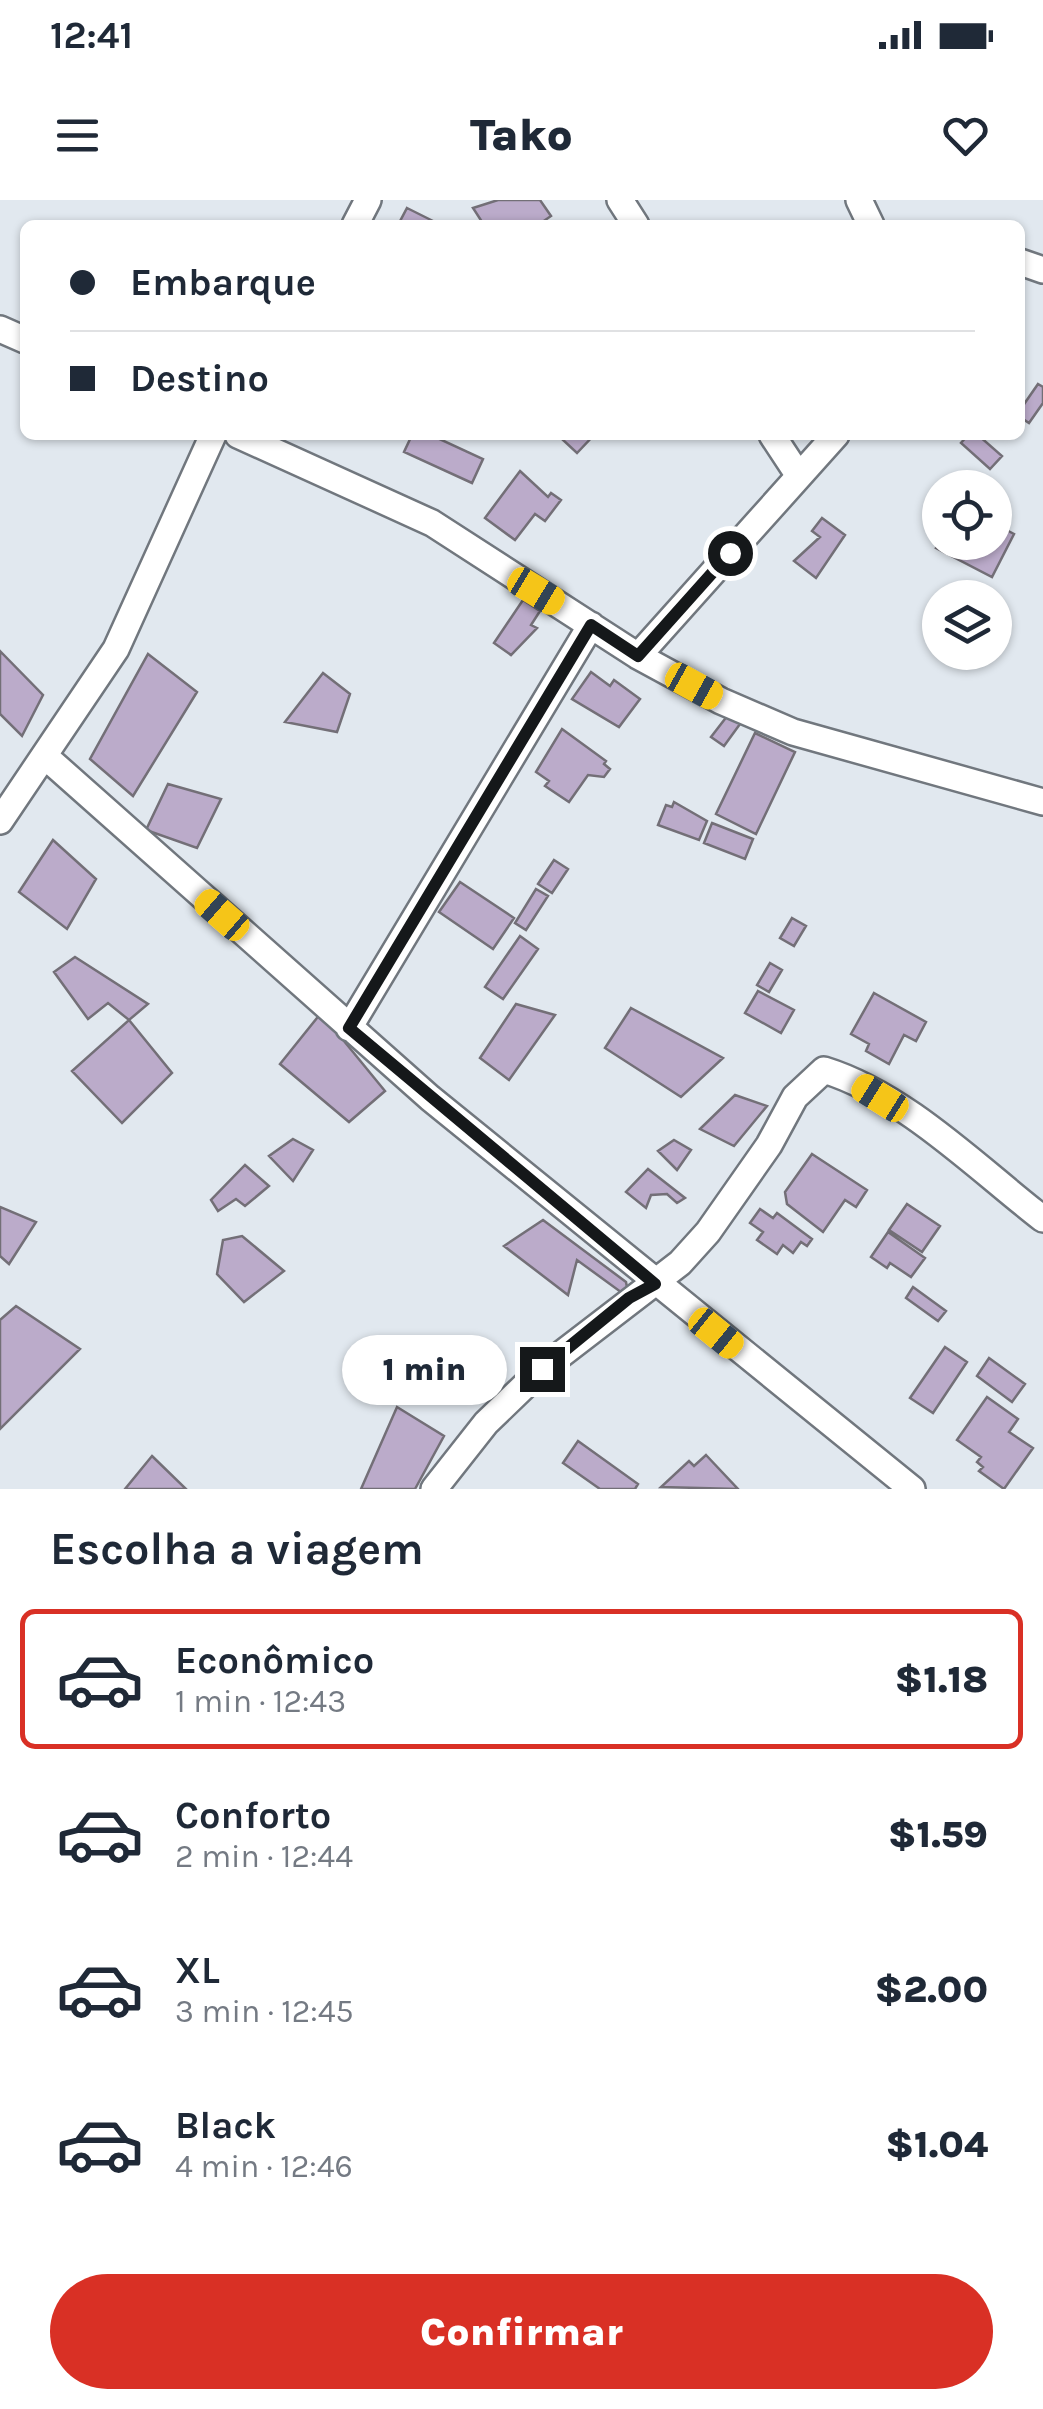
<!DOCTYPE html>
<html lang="pt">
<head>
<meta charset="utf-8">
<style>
  body { margin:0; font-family:Karla,sans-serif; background:#f2f2f3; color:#1f2937; height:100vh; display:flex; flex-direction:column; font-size:38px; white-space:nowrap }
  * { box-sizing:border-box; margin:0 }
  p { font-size:32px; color:#747a83 }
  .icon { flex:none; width:55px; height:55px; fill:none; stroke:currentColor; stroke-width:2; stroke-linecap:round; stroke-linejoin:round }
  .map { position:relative; height:1289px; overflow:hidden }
  .sheet { display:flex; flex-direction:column; background:#fff; flex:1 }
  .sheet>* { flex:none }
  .guide { position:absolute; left:20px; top:20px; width:1005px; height:220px; border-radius:15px; box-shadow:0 2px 8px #0004; display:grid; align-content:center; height:220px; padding:0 50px; background:#fff }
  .tools { position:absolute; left:922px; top:270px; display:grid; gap:20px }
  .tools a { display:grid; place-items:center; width:90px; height:90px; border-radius:50%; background:#fff; box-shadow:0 2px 8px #0004; font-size:50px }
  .end { position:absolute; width:45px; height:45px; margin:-22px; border:12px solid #15181a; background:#fff; box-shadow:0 0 0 5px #fff }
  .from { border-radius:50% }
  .bubble { position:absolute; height:70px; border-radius:35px; background:#fff; box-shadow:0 2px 8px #0004; font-size:32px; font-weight:800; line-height:70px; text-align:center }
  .car { position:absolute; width:30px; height:60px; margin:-30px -15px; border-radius:12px; box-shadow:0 0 8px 2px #0007; background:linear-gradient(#f5c518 24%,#345 0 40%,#f5c518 0 76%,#345 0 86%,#f5c518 0) }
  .guide b { display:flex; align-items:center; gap:35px; height:95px; font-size:38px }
  .guide b+b { border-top:2px solid #e0e1e3 }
  .guide i { width:25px; height:25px; background:#1f2937 }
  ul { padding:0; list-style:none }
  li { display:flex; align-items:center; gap:30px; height:140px; margin:0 20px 15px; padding:0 30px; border:5px solid transparent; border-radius:15px }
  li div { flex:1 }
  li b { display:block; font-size:38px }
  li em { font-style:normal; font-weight:800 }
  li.selected { border-color:#d93025 }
  li>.icon { width:90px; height:90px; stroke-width:1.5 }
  h2 { padding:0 50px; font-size:45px; line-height:120px }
  .primary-button { display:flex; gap:20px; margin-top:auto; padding:20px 50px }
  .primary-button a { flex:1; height:115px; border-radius:60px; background:#d93025; color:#fff; font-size:40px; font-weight:800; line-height:115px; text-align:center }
  .status { display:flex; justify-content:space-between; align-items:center; height:70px; padding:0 50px; background:#fff; direction:ltr }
  .status svg { height:28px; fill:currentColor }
  header { display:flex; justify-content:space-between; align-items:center; height:130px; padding:0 50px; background:#fff; font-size:45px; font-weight:800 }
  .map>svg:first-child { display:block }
</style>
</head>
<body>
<div class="status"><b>12:41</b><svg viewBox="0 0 49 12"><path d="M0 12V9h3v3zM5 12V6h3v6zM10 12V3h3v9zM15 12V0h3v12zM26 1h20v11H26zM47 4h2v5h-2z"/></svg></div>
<header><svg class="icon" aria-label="menu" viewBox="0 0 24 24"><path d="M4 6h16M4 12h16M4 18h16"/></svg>Tako<svg class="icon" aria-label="heart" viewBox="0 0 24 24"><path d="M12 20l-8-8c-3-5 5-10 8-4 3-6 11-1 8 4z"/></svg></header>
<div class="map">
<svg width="1043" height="1289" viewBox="0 0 1043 1289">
  <rect width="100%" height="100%" fill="#e1e8ef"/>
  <path fill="#bbabca" stroke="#736f77" stroke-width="2.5" d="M498 0H540L551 16 538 25H484L473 8Z
    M407 8 441 25H398Z
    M1038 184 1043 187V203L1029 223 1020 217V210Z
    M412 235H431L483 259 472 283 404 252Z
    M568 235H594L577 253 563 240Z
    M968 235H978L1002 256 990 269 961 243Z
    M520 271 548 297 551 293 561 300 545 321 535 314 515 340 485 318Z
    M822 318 845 335 816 378 794 361 820 337 812 331Z
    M995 324 1014 334 992 377 936 348 940 341 995 342Z
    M523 400 540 411 531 425 537 428 511 455 494 443Z
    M0 451 43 495 22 536 0 514Z
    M148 454 197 492 133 596 90 559Z
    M591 472 610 486 614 480 640 499 619 527 572 499Z
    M323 473 350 494 337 532 285 522Z
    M728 515 740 524 724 546 711 537Z
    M562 529 606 561 604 564 610 569 604 577 588 575 569 602 545 586 549 581 536 572Z
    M755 533 795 552 756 634 716 614Z
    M168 584 221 599 197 648 146 630Z
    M674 602 707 621 699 640 658 625 666 605 672 607Z
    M712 623 753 639 745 659 704 643Z
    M53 640 96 679 67 729 19 692Z
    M554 660 568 669 552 693 538 684Z
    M460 682 514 718 493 749 439 712Z
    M536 689 548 696 526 730 515 723Z
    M792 718 806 726 794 746 780 738Z
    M520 736 538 749 503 799 485 787Z
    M75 757 148 804 129 820 108 803 88 819 54 772Z
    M770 763 782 770 769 792 757 785Z
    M758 791 794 810 781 833 745 813Z
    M874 793 926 822 916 841 904 835 889 864 866 851 869 844 851 834Z
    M516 804 555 815 509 880 480 858Z
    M631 808 723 858 681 897 605 848Z
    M321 813 385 891 349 922 280 864Z
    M129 820 172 873 122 923 72 871Z
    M735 895 767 906 734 946 700 929Z
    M293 939 313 950 293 981 269 956Z
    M674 940 691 950 677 970 658 951Z
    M812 954 867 990 856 1007 845 1000 823 1032 787 1004 785 992Z
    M245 965 269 986 245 1006 236 999 218 1011 211 1000Z
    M648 969 685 998 677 1003 667 994 651 995 646 1008 626 992Z
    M907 1004 940 1026 922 1052 889 1030Z
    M0 1007 36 1022 9 1064 0 1056Z
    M760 1009 773 1018 777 1013 812 1039 807 1046 801 1042 793 1053 783 1045 777 1054 757 1040 763 1032 750 1023Z
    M543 1020 626 1082 629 1098 577 1060 568 1095 504 1046Z
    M888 1032 925 1058 911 1077 890 1063 887 1068 871 1057Z
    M242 1036 284 1071 244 1102 217 1074 223 1040Z
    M913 1087 946 1111 938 1121 906 1098Z
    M16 1106 80 1149 0 1229V1120Z
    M945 1147 967 1162 933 1213 910 1198Z
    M989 1158 1025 1184 1012 1202 977 1176Z
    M987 1197 1018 1219 1009 1232 1033 1248 1004 1289 979 1271 983 1267 977 1262 981 1257 957 1240Z
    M397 1207 444 1236 415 1289H361Z
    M578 1241 638 1284 635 1289H600L563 1263Z
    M706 1255 738 1289 661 1287 689 1261 694 1266Z
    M152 1256 186 1289H125Z"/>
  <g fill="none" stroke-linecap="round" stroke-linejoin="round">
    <defs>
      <path id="minor" d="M620 0 636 25
        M859 0 871 25
        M355 25 368 0
        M1020 62 1043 70
        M0 129 25 140
        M238 235 432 323 638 456 721 501 793 532 1043 602
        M772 235 799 276
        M638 456 836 235
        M47 558 430 898 912 1289
        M0 621 116 449 213 235
        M349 828 591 425
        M434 1289 486 1223 542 1169 680 1063 708 1032 769 945 795 897 824 870C905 895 977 968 1043 1019"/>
    </defs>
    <use href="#minor" stroke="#71777e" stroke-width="30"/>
    <use href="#minor" stroke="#fff" stroke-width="25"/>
  </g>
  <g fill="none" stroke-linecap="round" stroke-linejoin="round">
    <path stroke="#15181a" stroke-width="12" d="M542 1169 629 1098 655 1084 349 828 591 425 638 456 730 353"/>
  </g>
</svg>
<div class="tools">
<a><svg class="icon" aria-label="locate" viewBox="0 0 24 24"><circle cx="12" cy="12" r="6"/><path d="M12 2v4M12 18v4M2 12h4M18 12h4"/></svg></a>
<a><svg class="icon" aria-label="layers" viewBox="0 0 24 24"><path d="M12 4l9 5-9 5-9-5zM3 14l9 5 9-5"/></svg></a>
</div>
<i class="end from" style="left:730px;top:353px"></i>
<i class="end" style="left:542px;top:1169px"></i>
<div class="bubble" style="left:342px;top:1135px;width:165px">1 min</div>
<i class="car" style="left:536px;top:391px;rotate:121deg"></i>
<i class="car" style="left:694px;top:486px;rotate:119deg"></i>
<i class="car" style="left:222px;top:715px;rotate:311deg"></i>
<i class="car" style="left:880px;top:898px;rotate:302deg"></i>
<i class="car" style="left:716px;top:1133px;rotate:129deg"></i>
<div class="guide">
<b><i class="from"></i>Embarque</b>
<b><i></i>Destino</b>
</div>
</div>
<section class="sheet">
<h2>Escolha a viagem</h2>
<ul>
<li class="selected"><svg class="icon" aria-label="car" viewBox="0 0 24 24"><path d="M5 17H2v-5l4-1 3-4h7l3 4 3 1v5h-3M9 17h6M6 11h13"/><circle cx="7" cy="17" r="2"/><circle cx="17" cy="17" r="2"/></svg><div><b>Econômico</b><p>1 min · 12:43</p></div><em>$1.18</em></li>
<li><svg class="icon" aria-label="car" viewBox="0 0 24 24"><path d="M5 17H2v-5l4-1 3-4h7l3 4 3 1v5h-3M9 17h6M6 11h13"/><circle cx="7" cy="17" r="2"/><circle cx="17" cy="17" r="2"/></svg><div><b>Conforto</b><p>2 min · 12:44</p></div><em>$1.59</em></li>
<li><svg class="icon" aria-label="car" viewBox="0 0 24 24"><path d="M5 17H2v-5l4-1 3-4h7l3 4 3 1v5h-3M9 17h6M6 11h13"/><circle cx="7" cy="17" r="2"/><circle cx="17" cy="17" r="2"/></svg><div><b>XL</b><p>3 min · 12:45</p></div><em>$2.00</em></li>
<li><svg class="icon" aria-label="car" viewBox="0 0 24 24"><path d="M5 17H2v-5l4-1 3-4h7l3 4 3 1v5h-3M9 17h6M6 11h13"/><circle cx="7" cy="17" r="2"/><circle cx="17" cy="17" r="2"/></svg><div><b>Black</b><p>4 min · 12:46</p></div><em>$1.04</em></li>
</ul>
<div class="primary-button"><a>Confirmar</a></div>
</section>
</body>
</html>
